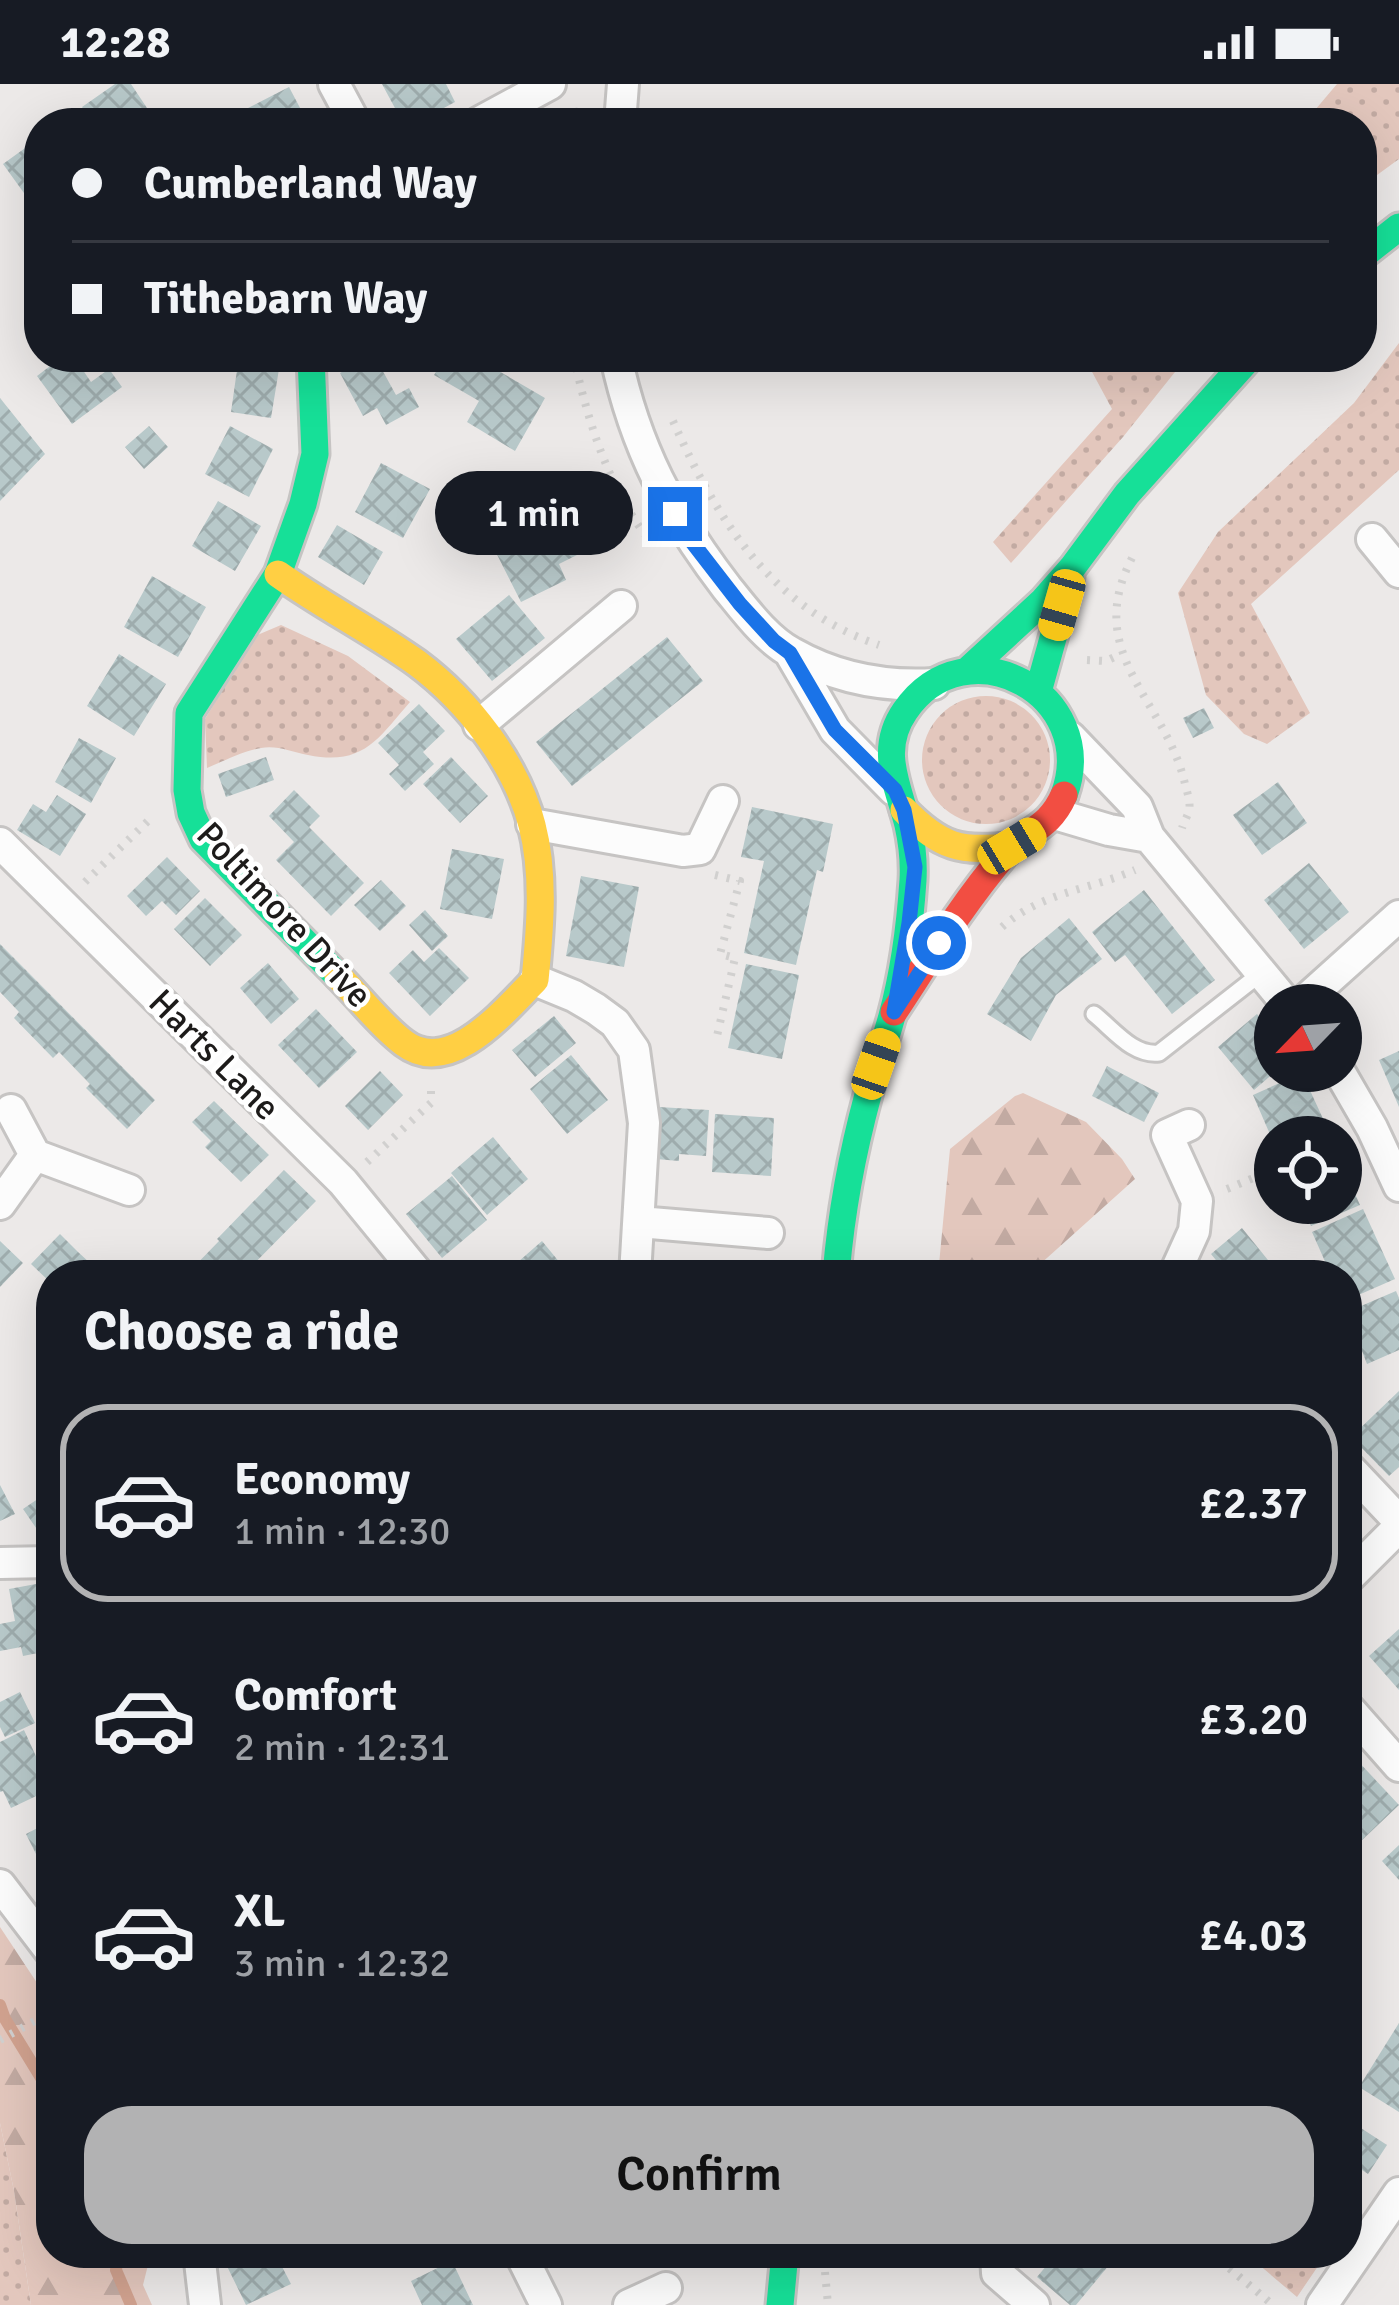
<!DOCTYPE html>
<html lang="en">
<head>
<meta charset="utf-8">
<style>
  body { margin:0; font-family:Signika,sans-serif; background:#20242c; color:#f1f3f6; height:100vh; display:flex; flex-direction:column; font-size:45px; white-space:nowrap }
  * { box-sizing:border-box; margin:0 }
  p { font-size:39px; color:#9ea1a6 }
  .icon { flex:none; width:66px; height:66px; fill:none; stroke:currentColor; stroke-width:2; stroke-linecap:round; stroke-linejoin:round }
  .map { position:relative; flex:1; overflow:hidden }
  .sheet { position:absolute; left:36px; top:1176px; width:1326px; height:1008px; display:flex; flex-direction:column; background:#171b24; border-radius:48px; box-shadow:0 12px 48px #0002 }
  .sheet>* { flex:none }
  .top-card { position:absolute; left:24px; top:24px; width:1353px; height:264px; border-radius:48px; box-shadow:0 12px 48px #0002; display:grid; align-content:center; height:264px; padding:0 48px; background:#171b24 }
  .needle { width:78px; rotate:245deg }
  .controls { position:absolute; left:1254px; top:900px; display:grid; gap:24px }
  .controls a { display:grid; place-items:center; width:108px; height:108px; border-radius:50%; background:#171b24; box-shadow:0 12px 48px #0002; font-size:60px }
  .end { position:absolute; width:54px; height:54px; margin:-27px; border:15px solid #1a73e8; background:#fff; box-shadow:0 0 0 6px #fff }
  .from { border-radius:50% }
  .bubble { position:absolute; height:84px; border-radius:42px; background:#171b24; box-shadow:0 12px 48px #0002; font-size:39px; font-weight:600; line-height:84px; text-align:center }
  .car { position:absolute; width:36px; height:72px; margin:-36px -18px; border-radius:15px; box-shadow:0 0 9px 3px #0007; background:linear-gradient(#f5c518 24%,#345 0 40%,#f5c518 0 76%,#345 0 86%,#f5c518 0) }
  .top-card b { display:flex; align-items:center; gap:42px; height:114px; font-size:45px }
  .top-card b+b { border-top:3px solid #363941 }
  .top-card i { width:30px; height:30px; background:#f1f3f6 }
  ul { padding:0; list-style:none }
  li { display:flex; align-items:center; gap:36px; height:198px; margin:0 24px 18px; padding:0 24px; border:6px solid transparent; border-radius:48px }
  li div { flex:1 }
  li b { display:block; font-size:45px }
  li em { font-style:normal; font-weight:600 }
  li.active { border-color:#b2b2b3 }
  li>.icon { width:108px; height:108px; stroke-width:1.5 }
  h2 { padding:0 48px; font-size:54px; line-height:144px }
  .button { display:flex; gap:24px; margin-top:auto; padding:24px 48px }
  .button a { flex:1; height:138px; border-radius:48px; background:#b2b2b3; color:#111; font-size:48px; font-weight:600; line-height:138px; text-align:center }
  .status { display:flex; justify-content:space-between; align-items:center; height:84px; padding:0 60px; background:#171b24; direction:ltr }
  .status svg { height:33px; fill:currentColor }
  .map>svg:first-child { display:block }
</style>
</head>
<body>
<div class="status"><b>12:28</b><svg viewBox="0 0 49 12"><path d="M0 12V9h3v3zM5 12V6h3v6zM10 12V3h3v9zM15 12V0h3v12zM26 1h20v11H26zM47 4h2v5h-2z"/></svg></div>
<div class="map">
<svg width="1399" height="2221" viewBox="0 0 1399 2221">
  <defs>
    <pattern id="green-dots" width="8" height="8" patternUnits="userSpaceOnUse" patternTransform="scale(3)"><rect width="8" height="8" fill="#e3c7bd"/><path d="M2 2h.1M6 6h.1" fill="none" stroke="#c2aaa2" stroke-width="1.8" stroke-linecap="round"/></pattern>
    <pattern id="forest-firs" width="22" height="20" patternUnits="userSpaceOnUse" patternTransform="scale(3)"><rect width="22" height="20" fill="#e3c7bd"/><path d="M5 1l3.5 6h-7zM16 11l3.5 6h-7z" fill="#c2aaa2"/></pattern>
    <pattern id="building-cross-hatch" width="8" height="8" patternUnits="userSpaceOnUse" patternTransform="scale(3)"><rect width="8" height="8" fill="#b8c9ca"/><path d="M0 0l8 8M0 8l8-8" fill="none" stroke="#9eacad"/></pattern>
  </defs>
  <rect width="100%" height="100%" fill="#ece9e8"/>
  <path fill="url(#green-dots)" d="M1337 0H1399V75L1362 102V39H1304Z
    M1399 259V386L1251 520 1310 629 1267 660 1244 650 1206 611 1178 509 1218 448 1354 319Z
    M1084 273H1187L1123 353 1011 479 993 458 1112 325Z
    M281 541 348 572 410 618C377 656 363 682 308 671 292 668 277 661 261 664 243 667 224 677 207 684L205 635 255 552Z
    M922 676a64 64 0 1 1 128 0a64 64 0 1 1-128 0Z
    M0 2039 14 2107 31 2221H0Z
    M1245 2169H1327L1297 2213Z"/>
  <path fill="url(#forest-firs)" d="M1023 1009 1086 1038 1122 1075 1135 1095 1028 1191H938L950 1065 1015 1012Z
    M0 1843 51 1920V2169H151L143 2201 152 2221H31L14 2107 0 2039Z"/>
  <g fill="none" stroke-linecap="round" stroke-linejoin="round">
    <path stroke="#d1a28f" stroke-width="12" d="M0 1921 5 1935 51 2010
      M118 2169 116 2186 131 2221"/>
  </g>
  <path fill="url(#building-cross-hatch)" d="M115 0H131L149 27 132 39H93L82 23Z
    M382 0H446L455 18 416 39H403Z
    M289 3 308 39H256L248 24Z
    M39 54V109L29 116 3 80Z
    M62 273H74L91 298 109 285 122 303 72 340 37 292Z
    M369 273H375L396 311 409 304 419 323 386 341 377 324 363 332 340 289Z
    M445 273H490L501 280 497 286 545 314 515 367 467 338 479 317 434 291Z
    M238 279 279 285 271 334 231 328Z
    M0 314 45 370 0 417Z
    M149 342 168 363 144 385 125 363Z
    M230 342 273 365 249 413 205 390Z
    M381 379 430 405 403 454 355 428Z
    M218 417 261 442 235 487 192 462Z
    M527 419 535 437 570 420 591 464 559 480 566 496 521 518 482 441Z
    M337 441 383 468 364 501 318 473Z
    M152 492 206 523 178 573 124 543Z
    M509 511 545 554 492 597 456 555Z
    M667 553 703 597 572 702 536 658Z
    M119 570 166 600 134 652 87 622Z
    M419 620 445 647 423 668 434 680 405 707 389 690 399 681 378 659Z
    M1204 624 1214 644 1193 654 1183 634Z
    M79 654 116 674 91 719 55 698Z
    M266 673 274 696 226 713 218 690Z
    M451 673 488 712 460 739 423 700Z
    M1278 698 1307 739 1262 771 1233 731Z
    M294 706 320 732 309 743 364 799 331 832 276 776 294 758 269 732Z
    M57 711 86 730 60 772 17 746 33 720 46 728Z
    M752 723 833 740 823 788 817 786 796 881 744 869 764 777 741 773Z
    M452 765 504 775 492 835 440 825Z
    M167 773 200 807 176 831 162 817 146 832 127 812Z
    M1309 779 1349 828 1304 865 1264 816Z
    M581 792 639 803 624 883 566 872Z
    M381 796 406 822 380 847 354 821Z
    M1144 806 1215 896 1172 930 1125 871 1115 878 1092 848Z
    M205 814 242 851 210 882 174 845Z
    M425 826 448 852 432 867 409 841Z
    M1069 834 1102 875 1056 911 1031 957 987 930 1021 874Z
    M0 860 155 1016 127 1045 86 1004 90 1000 59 968 53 974 14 934 19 928 0 908Z
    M439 864 469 894 430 932 389 889 413 866 424 878Z
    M268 879 299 915 271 940 240 904Z
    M746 880 799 891 782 975 728 964Z
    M316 925 357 968 319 1004 278 961Z
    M1257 930 1275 952V988L1254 1006 1218 963Z
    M554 932 576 959 535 993 512 966Z
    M1399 967V1023L1379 976Z
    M571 971 608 1016 567 1050 530 1005Z
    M1107 982 1159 1009 1144 1038 1092 1012Z
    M380 987 403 1011 368 1046 345 1022Z
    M1302 989 1325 1039 1295 1053H1275V1062L1253 1011Z
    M214 1017 269 1071 241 1098 205 1063 211 1057 192 1038Z
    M659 1023 709 1026 706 1072 679 1070V1077L656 1075Z
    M715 1030 774 1034 771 1092 712 1088Z
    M493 1053 528 1095 487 1131 451 1089Z
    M1341 1079 1360 1121 1311 1142 1302 1119H1341Z
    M284 1086 316 1117 243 1191H186L219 1157 217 1155Z
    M452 1092 487 1136 442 1174 406 1130Z
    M1363 1125 1395 1195 1347 1216V1191H1331L1312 1148Z
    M1242 1144 1280 1191H1228L1211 1170Z
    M60 1150 78 1168 103 1191H51V1199L31 1180Z
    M0 1157 23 1179 0 1203Z
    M542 1157 570 1191H515L510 1185Z
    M1396 1207 1399 1214V1266L1367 1280 1347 1228Z
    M1399 1307V1383L1389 1392 1351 1353Z
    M0 1401 15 1430 0 1437Z
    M51 1406V1449L43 1454 23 1425Z
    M36 1500 48 1567 23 1572 21 1563 0 1567V1540L15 1537 9 1505Z
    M1399 1545V1606L1369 1572Z
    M20 1608 35 1639 5 1653 0 1643V1618Z
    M24 1646 51 1705 11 1724 3 1707 0 1708V1658Z
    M1355 1674 1399 1721 1359 1759 1347 1746V1682Z
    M51 1737V1800L26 1750Z
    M1399 1761V1796L1382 1777Z
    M1399 1939V2028L1359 2003Z
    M1347 2035 1387 2061 1368 2090 1347 2076Z
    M229 2169H275L291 2200 246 2221 222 2172Z
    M1057 2169H1119L1076 2221H1070L1037 2193Z
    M452 2177 473 2221H422L411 2197Z"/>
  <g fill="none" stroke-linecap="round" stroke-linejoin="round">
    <defs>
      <path id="lane" d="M1094 930C1114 946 1133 972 1159 969L1260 890
        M528 2183 553 2169"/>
      <path id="street" d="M334 0 355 39
        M478 39 550 0
        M620 39 623 0
        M616 273C635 363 671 431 727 504 745 526 766 555 792 569 836 594 884 603 934 600
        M1372 455 1399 488
        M790 569 835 646 894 706
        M479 641 621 522
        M1070 653 1137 723 1149 753 1288 921
        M1055 730 1109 746 1149 753
        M532 740 683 767 700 765 723 717
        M0 759 343 1098 419 1191
        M535 896 574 912 596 925 615 939 634 966 644 1039 635 1191
        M1300 921 1399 832
        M1339 987 1372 1044 1399 1102
        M11 1026 35 1071
        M0 1120 35 1071 129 1106
        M639 1138 768 1149
        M1174 1191 1194 1147 1197 1117 1167 1051 1189 1041
        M1347 1382 1399 1437
        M0 1479 51 1478
        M1347 1495 1399 1443
        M1347 1623 1399 1682
        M0 1801 51 1868
        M199 2169 205 2221
        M520 2169 546 2221
        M996 2169 997 2189 1034 2221
        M629 2221 666 2204
        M1322 2221 1399 2109"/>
      <path id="fast" d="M1362 172 1399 143
        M311 273 315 370 303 420 278 490 189 629 187 706 191 729 203 755 338 892
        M967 587 1043 517 1072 484 1127 410 1250 273
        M1038 608 1070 493
        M836 1191C841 1130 852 1070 868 1011 875 984 885 958 892 932 904 888 910 841 913 796 914 777 912 759 908 741 898 701 878 666 905 627 966 538 1101 610 1064 711
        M780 2221 785 2169"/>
      <path id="slow" d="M278 490C323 522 372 547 417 579 468 617 516 679 532 741 545 791 540 845 535 896 505 926 450 994 404 959 380 941 360 914 338 892
        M904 726C940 763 961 769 1012 762"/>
      <path id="jam" d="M894 928C929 875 963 819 1004 771 1026 745 1048 747 1064 711"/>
    </defs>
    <use href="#lane" stroke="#c6c4c3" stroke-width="21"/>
    <use href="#street" stroke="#c6c4c3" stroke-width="36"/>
    <use href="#fast" stroke="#c6c4c3" stroke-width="33"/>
    <use href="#slow" stroke="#c6c4c3" stroke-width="33"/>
    <use href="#jam" stroke="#c6c4c3" stroke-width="33"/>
    <path stroke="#d1d0cf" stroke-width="8" stroke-dasharray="3 9" stroke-linecap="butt" d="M577 39 581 17
      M574 273C587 336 610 408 651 458
      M673 337C717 436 772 525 879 561
      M1132 474C1082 570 1166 616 1185 700 1187 708 1191 718 1189 727 1187 733 1184 738 1182 744
      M1087 576 1106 577 1121 570
      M715 791 740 797 720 870 735 874 717 952
      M85 798 152 733
      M1002 843C1042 808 1089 806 1135 786
      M367 1078 431 1019V1007
      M1227 1105 1275 1085
      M0 1956 51 1928
      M1347 2094 1365 2104
      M1211 2169 1273 2221
      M825 2188 828 2221"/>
    <use href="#lane" stroke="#fcfcfc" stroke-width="15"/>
    <use href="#street" stroke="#fcfcfc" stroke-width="30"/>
    <use href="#fast" stroke="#16e098" stroke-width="27"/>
    <use href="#slow" stroke="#ffcf43" stroke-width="27"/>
    <use href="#jam" stroke="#f24e42" stroke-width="27"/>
  </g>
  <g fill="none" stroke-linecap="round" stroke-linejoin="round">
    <path stroke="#1a73e8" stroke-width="15" d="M675 430 692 458 740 520 774 557 790 569 835 646 895 706 904 726 915 783 909 839 894 928 939 859"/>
  </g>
  <g text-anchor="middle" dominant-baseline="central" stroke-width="9" stroke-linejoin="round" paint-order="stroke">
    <g font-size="36" fill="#1d1b1a" stroke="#fff">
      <text transform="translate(284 831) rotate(47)">Poltimore Drive</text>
      <text transform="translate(214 971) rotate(45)">Harts Lane</text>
    </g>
  </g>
</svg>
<div class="controls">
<a><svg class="needle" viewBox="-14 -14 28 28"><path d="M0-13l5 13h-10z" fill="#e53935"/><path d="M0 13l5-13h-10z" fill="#9ea1a6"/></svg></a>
<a><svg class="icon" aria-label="locate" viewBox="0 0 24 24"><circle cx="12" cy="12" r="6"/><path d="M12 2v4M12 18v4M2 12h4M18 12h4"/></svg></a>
</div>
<i class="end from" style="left:939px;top:859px"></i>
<i class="end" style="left:675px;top:430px"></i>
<div class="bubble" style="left:435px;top:387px;width:198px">1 min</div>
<i class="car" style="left:1062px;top:521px;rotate:196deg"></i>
<i class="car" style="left:1012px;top:762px;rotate:59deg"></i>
<i class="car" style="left:876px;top:980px;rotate:19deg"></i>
<div class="top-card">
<b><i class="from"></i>Cumberland Way</b>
<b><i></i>Tithebarn Way</b>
</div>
<section class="sheet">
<h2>Choose a ride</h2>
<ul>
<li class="active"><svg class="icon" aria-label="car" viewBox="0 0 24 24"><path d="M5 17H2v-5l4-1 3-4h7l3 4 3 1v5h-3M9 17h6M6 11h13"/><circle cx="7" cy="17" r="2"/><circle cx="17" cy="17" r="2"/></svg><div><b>Economy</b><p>1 min · 12:30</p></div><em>£2.37</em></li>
<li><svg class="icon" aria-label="car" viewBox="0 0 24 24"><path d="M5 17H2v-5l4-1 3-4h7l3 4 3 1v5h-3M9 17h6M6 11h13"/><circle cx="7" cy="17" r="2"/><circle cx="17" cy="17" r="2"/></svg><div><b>Comfort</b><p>2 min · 12:31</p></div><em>£3.20</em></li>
<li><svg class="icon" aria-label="car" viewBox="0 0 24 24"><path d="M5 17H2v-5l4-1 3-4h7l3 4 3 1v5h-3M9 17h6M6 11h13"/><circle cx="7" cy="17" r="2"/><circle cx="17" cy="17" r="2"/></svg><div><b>XL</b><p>3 min · 12:32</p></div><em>£4.03</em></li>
</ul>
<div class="button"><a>Confirm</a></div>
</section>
</div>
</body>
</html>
